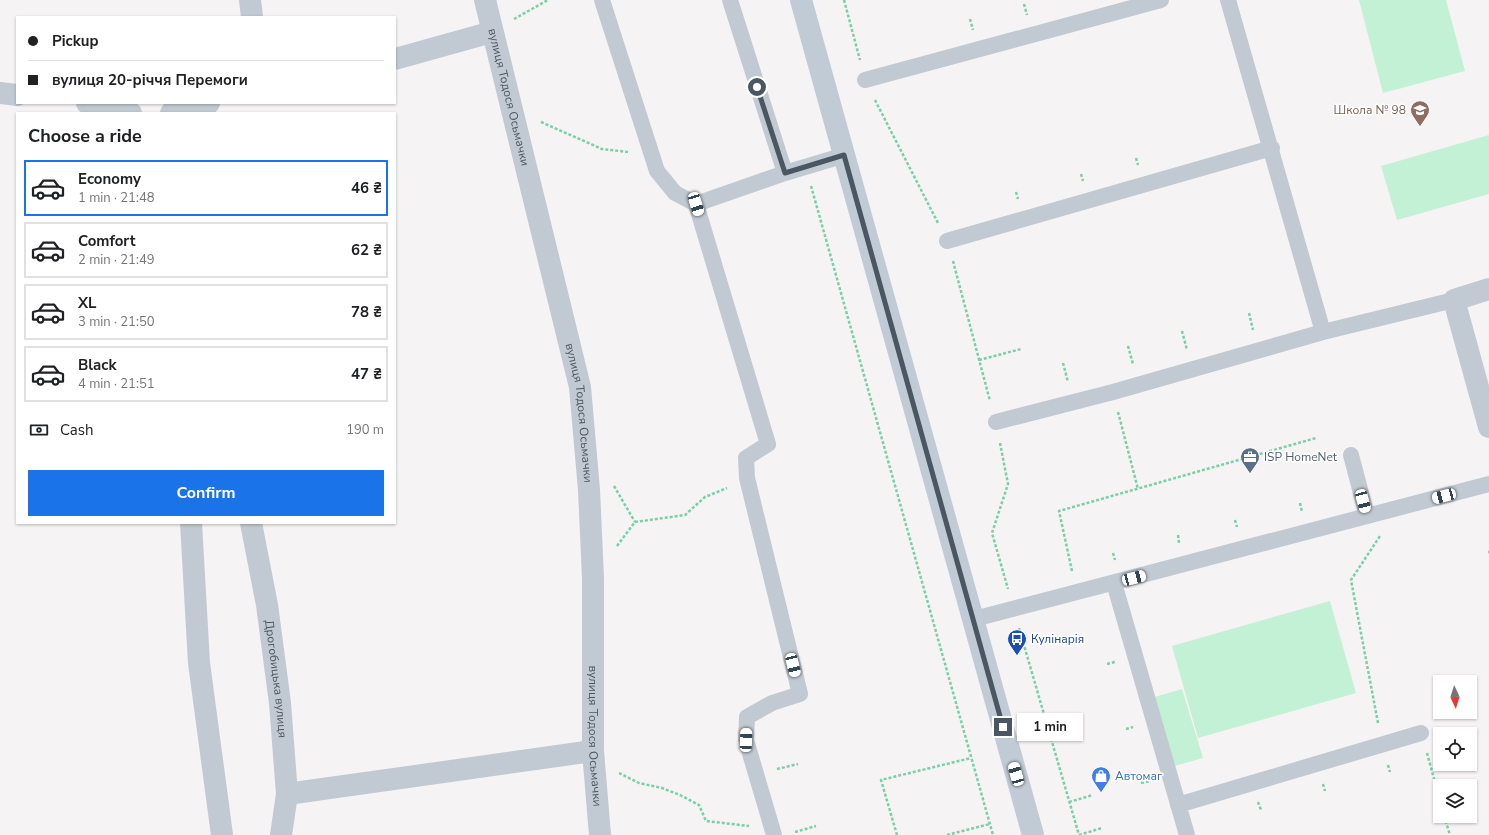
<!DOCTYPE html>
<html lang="en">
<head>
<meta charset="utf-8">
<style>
  body { margin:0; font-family:"Nunito Sans",sans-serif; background:#f6f6f6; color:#202124; height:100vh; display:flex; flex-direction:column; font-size:15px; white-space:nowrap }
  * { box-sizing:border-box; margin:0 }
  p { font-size:13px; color:#757577 }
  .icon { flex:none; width:22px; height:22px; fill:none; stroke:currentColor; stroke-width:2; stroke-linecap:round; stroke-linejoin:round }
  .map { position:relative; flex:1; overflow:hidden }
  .details { position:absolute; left:16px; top:112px; width:380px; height:412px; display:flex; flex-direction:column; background:#fff; border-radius:0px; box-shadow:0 1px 3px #0004 }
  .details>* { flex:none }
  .hud { position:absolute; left:16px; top:16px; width:380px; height:88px; border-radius:0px; box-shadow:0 1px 3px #0004; display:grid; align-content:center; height:88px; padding:0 12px; background:#fff }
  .needle { width:26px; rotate:176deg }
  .controls { position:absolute; left:1433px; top:675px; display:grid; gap:8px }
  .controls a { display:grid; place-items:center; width:44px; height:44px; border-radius:0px; background:#fff; box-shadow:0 1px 3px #0004; font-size:20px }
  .end { position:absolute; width:18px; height:18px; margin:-9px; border:5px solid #4a5661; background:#fff; box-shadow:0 0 0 2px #fff }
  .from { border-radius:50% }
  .bubble { position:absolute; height:28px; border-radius:0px; background:#fff; box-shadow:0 1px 3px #0004; font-size:13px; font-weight:700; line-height:28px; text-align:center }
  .car { position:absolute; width:12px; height:24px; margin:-12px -6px; border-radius:5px; box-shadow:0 0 3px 1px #0007; background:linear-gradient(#fff 24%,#345 0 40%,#fff 0 76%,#345 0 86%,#fff 0) }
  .hud b { display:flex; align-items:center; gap:14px; height:38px; font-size:15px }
  .hud b+b { border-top:1px solid #e0e0e0 }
  .hud i { width:10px; height:10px; background:#202124 }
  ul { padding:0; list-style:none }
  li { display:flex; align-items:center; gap:12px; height:56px; margin:0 8px 6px; padding:0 4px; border:2px solid #e0e0e0; border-radius:0px }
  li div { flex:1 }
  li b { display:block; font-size:15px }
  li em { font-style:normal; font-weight:700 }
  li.on { border-color:#1a73e8 }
  li>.icon { width:36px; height:36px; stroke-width:1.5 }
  h2 { padding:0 12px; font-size:18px; line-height:48px }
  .pay { display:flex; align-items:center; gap:10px; height:44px; padding:0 12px; font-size:15px }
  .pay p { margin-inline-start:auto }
  .action { display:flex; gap:8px; margin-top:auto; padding:8px 12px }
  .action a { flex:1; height:46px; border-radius:0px; background:#1a73e8; color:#fff; font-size:16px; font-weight:700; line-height:46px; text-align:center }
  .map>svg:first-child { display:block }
</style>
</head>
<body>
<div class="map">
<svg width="1489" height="835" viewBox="0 0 1489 835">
  <rect width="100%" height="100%" fill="#f5f3f3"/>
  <path fill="#c3f1d5" d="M1359 0H1446L1465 71 1383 93Z
    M1489 135V194L1397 220 1381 166Z
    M1330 601 1356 693 1198 738 1172 646Z
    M1182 689 1203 758 1171 767 1151 698Z"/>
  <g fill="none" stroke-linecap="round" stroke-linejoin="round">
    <path stroke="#7ad0a6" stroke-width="2.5" stroke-dasharray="3 2" stroke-linecap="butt" d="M844 0 860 60
      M1024 4 1027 15
      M514 19 548 0
      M970 19 973 30
      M875 100 938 223
      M541 122 602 149 628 152
      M1136 158 1138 165
      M1081 174 1083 181
      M811 186 993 835
      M1016 192 1018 199
      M953 261 990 401
      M1249 313 1253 330
      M1182 331 1187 350
      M1128 346 1133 364
      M979 360 1021 349
      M1063 363 1068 382
      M1118 412 1138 489
      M1000 443 1008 484 992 533 1008 589
      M614 486 635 522
      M1300 503 1302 512
      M1235 520 1237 527
      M1178 535 1179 543
      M617 546 635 522 685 515 705 497 727 488
      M1488 552H1489
      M1113 553 1115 560
      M1072 571 1059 511 1316 438
      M1019 628 1079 835
      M1107 664 1115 662
      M1378 723 1351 580 1380 536
      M1126 729 1133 727
      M1427 753 1440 801
      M1388 765 1390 772
      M777 769 798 764
      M619 773 639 783 662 788 680 795 699 805 706 821 749 826
      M1141 783 1150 781
      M1323 784 1325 791
      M1069 802 1093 795
      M1258 802 1261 810
      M1444 816 1450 835
      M795 832 816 826
      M897 835 881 780 971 758
      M947 835 990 824
      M1079 835 1102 828"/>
    <path stroke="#c1cad2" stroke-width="16" d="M602 0 657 171 675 193 696 204
      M730 0 785 173
      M865 80 1161 0
      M947 241 1272 148
      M1323 332 1454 300
      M996 422 1113 392 1323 332 1228 0
      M1351 455 1367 516
      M1114 583 1187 835
      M974 619 1489 484
      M1178 805 1421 733
      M774 835 746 740 747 717 772 703 800 694 747 478 746 458 768 444 696 204 785 173 845 155"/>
    <g stroke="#c1cad2" stroke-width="22">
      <path d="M250 0 252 17"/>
      <path id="s1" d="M485 0 580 387 589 490 593 578V751L600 835"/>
      <path d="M395 59 492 32"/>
      <path d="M0 93 17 95"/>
      <path d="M87 103 102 105 131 113"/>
      <path d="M171 113 209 103"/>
      <path d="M1489 289 1454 300 1489 427"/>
      <path d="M191 523 199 663 222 835"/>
      <path id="s2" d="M251 523 267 605 280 703 287 794 281 835"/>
      <path d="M287 794 593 751"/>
    </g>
    <path stroke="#c1cbd6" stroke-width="22" d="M801 0 1033 835"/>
  </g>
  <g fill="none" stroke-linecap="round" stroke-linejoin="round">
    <path stroke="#4a5661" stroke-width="5" d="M757 87 785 173 844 155 1003 727"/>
  </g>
  <defs>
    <symbol id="school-pin" viewBox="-11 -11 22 30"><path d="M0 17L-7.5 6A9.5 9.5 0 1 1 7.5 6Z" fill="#8d6e63" stroke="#fff"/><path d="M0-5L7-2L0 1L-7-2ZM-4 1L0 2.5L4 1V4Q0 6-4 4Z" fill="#fff"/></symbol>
    <symbol id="office-pin" viewBox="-11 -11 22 30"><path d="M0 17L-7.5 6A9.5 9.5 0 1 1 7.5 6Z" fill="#5c6f8a" stroke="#fff"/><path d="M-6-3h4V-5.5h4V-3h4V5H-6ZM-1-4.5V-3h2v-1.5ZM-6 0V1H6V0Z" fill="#fff"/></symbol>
    <symbol id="bus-pin" viewBox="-11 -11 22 30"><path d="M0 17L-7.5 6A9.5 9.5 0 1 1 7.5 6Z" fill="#1a4fb4" stroke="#fff"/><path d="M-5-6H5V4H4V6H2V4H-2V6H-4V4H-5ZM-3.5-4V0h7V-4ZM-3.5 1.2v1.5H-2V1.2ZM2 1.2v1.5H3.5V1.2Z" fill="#fff"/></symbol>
    <symbol id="shop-pin" viewBox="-11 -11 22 30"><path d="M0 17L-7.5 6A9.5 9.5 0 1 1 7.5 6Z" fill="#3f7fe0" stroke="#fff"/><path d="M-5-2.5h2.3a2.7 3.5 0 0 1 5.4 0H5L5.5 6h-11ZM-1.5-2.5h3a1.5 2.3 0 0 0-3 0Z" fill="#fff"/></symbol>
  </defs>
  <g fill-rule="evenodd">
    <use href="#school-pin" x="1409" y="99" width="22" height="30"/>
    <use href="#office-pin" x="1239" y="446" width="22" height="30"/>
    <use href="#bus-pin" x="1006" y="628" width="22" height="30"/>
    <use href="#shop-pin" x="1090" y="765" width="22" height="30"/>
  </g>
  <g text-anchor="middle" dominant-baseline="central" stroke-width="3" stroke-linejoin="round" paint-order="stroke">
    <g font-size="12" fill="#4a5661" stroke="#fff">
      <text stroke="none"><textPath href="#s1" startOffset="100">вулиця Тодося Осьмачки</textPath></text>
      <text stroke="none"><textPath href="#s1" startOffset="424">вулиця Тодося Осьмачки</textPath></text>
      <text stroke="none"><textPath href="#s2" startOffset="158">Дрогобицька вулиця</textPath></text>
      <text stroke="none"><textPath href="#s1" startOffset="748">вулиця Тодося Осьмачки</textPath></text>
    </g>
    <g font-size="12" fill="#785e54" stroke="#fff" text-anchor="end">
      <text x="1406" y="110">Школа № 98</text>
    </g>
    <g font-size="12" fill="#4e5e75" stroke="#fff" text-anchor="start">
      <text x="1264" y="457">ISP HomeNet</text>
    </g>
    <g font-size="12" fill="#164399" stroke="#fff" text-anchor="start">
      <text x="1031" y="639">Кулінарія</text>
    </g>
    <g font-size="12" fill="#366cbe" stroke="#fff" text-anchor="start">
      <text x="1115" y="776">Автомаг</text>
    </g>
  </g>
</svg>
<div class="controls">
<a><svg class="needle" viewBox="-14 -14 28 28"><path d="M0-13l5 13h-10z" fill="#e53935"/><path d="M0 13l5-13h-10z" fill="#757577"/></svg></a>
<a><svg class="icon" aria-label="locate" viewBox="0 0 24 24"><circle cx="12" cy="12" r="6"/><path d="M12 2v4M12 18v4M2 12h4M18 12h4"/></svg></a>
<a><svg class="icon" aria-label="layers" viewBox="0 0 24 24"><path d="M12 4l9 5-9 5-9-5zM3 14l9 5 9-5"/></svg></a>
</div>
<i class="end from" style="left:757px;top:87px"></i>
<i class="end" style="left:1003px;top:727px"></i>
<div class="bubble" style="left:1017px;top:713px;width:66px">1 min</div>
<i class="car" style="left:696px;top:204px;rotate:163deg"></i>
<i class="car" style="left:1444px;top:496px;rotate:255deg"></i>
<i class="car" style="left:1363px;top:501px;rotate:165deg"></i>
<i class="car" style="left:1134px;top:578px;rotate:75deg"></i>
<i class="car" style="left:793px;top:665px;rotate:166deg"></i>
<i class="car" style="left:746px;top:740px;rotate:2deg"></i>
<i class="car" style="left:1016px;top:774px;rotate:344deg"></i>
<div class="hud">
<b><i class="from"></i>Pickup</b>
<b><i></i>вулиця 20-річчя Перемоги</b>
</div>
<section class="details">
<h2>Choose a ride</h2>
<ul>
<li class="on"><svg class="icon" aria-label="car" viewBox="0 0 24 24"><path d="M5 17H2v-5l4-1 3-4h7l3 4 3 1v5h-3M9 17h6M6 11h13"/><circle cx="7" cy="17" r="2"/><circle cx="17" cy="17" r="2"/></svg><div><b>Economy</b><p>1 min · 21:48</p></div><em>46 ₴</em></li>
<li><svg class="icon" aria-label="car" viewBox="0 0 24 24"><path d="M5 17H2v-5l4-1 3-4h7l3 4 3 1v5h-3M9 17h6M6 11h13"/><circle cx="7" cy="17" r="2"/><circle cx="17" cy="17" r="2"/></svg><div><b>Comfort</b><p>2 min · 21:49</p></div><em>62 ₴</em></li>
<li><svg class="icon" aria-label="car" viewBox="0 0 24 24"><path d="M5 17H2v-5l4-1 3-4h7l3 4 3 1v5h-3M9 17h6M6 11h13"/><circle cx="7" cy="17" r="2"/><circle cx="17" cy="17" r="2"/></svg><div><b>XL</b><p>3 min · 21:50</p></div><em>78 ₴</em></li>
<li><svg class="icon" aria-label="car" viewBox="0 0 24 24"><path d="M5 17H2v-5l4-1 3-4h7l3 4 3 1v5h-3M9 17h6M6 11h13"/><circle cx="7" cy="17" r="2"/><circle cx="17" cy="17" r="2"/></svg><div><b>Black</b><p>4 min · 21:51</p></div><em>47 ₴</em></li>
</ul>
<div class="pay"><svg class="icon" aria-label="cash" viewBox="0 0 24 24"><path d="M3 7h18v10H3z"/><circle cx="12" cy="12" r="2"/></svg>Cash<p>190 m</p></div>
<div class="action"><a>Confirm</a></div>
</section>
</div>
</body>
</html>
